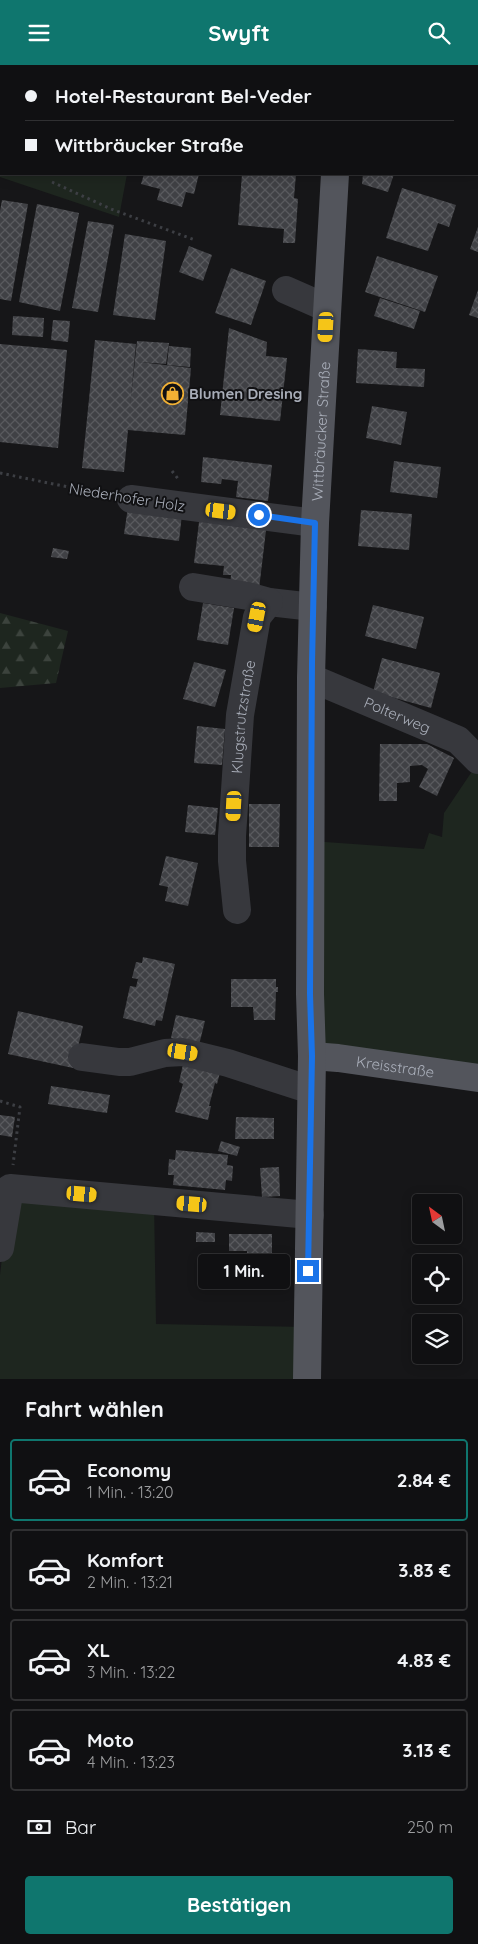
<!DOCTYPE html>
<html lang="de">
<head>
<meta charset="utf-8">
<style>
  body { margin:0; font-family:Quicksand,sans-serif; background:#1e1e20; color:#f1f3f6; height:100vh; display:flex; flex-direction:column; font-size:19px; white-space:nowrap }
  * { box-sizing:border-box; margin:0 }
  p { font-size:16px; color:#9c9d9f }
  .icon { flex:none; width:28px; height:28px; fill:none; stroke:currentColor; stroke-width:2; stroke-linecap:round; stroke-linejoin:round }
  .map { position:relative; height:1314px; overflow:hidden }
  .drawer { display:flex; flex-direction:column; background:#101012; flex:1 }
  .drawer>* { flex:none }
  .hud { position:absolute; left:0px; top:0px; width:479px; height:110px; box-shadow:0 2px 12px #0003,0 0 0 1px #303032; display:grid; align-content:center; height:110px; padding:0 25px; background:#101012 }
  .needle { width:32px; rotate:327deg }
  .buttons { position:absolute; left:412px; top:1129px; display:grid; gap:10px }
  .buttons a { display:grid; place-items:center; width:50px; height:50px; border-radius:5px; background:#101012; box-shadow:0 2px 12px #0003,0 0 0 1px #303032; font-size:25px }
  .end { position:absolute; width:22px; height:22px; margin:-11px; border:6px solid #1a73e8; background:#fff; box-shadow:0 0 0 2px #fff }
  .from { border-radius:50% }
  .bubble { position:absolute; height:35px; border-radius:5px; background:#101012; box-shadow:0 2px 12px #0003,0 0 0 1px #303032; font-size:16px; font-weight:700; line-height:35px; text-align:center }
  .car { position:absolute; width:15px; height:30px; margin:-15px -8px; border-radius:6px; box-shadow:0 0 4px 1px #0007; background:linear-gradient(#f5c518 24%,#345 0 40%,#f5c518 0 76%,#345 0 86%,#f5c518 0) }
  .hud b { display:flex; align-items:center; gap:18px; height:48px; font-size:19px }
  .hud b+b { border-top:1px solid #303032 }
  .hud i { width:12px; height:12px; background:#f1f3f6 }
  ul { padding:0; list-style:none }
  li { display:flex; align-items:center; gap:15px; height:82px; margin:0 10px 8px; padding:0 15px; border:2px solid #303032; border-radius:5px }
  li div { flex:1 }
  li b { display:block; font-size:19px }
  li em { font-style:normal; font-weight:700 }
  li.selected { border-color:#0f766e }
  li>.icon { width:45px; height:45px; stroke-width:1.5 }
  h2 { padding:0 25px; font-size:22px; line-height:60px }
  .pay { display:flex; align-items:center; gap:12px; height:55px; padding:0 25px; font-size:19px }
  .pay p { margin-inline-start:auto }
  .cta { display:flex; gap:10px; margin-top:auto; padding:10px 25px }
  .cta a { flex:1; height:58px; border-radius:5px; background:#0f766e; color:#fff; font-size:20px; font-weight:700; line-height:58px; text-align:center }
  header { display:flex; justify-content:space-between; align-items:center; height:65px; padding:0 25px; background:#0f766e; color:#fff; font-size:22px; font-weight:700 }
  .map>svg:first-child { display:block }
</style>
</head>
<body>
<header><svg class="icon" aria-label="menu" viewBox="0 0 24 24"><path d="M4 6h16M4 12h16M4 18h16"/></svg>Swyft<svg class="icon" aria-label="search" viewBox="0 0 24 24"><circle cx="10" cy="10" r="6"/><path d="M15 15l6 6"/></svg></header>
<div class="map">
<svg width="478" height="1314" viewBox="0 0 478 1314">
  <defs>
    <pattern id="forest-firs" width="22" height="20" patternUnits="userSpaceOnUse" patternTransform="scale(1.25)"><rect width="22" height="20" fill="#1e261f"/><path d="M5 1l3.5 6h-7zM16 11l3.5 6h-7z" fill="#3c433d"/></pattern>
    <pattern id="building-cross-hatch" width="8" height="8" patternUnits="userSpaceOnUse" patternTransform="scale(1.25)"><rect width="8" height="8" fill="#404145"/><path d="M0 0l8 8M0 8l8-8" fill="none" stroke="#595a5e"/></pattern>
  </defs>
  <rect width="100%" height="100%" fill="#161618"/>
  <path fill="#1e261f" d="M0 0H147L1 1V109H127L119 152 0 112Z
    M475 702 478 706V1013L312 991 311 776 424 784 429 768 442 772 444 748Z
    M10 1123 154 1136 156 1259 307 1262V1314H0V1210Z"/>
  <path fill="url(#forest-firs)" d="M0 548 68 566 56 618 0 623Z"/>
  <path fill="url(#building-cross-hatch)" d="M144 109H199L194 129 186 127 182 142 157 135 160 124 141 119Z
    M242 109H296L294 133 298 134 295 178H283L284 164 238 160Z
    M363 109H394L388 127 362 119Z
    M402 123 456 140 449 162 438 158 428 186 386 173Z
    M2 135 28 139 11 236 0 234V146Z
    M37 139 79 148 60 246 19 237Z
    M88 156 114 160 98 247 72 243Z
    M478 162V187L470 184Z
    M125 169 166 176 155 255 113 250Z
    M189 181 212 190 203 216 179 207Z
    M377 191 438 211 425 247 365 227Z
    M231 203 266 216 251 260 215 248Z
    M478 225V253L469 250Z
    M380 233 420 246 414 264 374 251Z
    M13 251 44 253 43 272 12 270Z
    M53 255 70 256 68 277 51 275Z
    M229 263 267 277 266 291 287 293 280 356 220 350Z
    M95 275 136 279 130 342 137 276 169 278 166 299 139 297 191 303 185 370 128 365 124 407 82 403Z
    M0 279 67 285 58 383 0 377Z
    M169 281 191 283 190 302 167 300Z
    M358 284 397 287 396 303 425 304 424 322 356 318Z
    M372 341 407 347 401 380 366 373Z
    M203 392 272 400 268 436 236 432 238 416 222 414 221 419 201 417Z
    M394 396 441 402 437 433 390 427Z
    M128 442 182 449 179 476 124 469Z
    M361 445 412 449 409 485 358 481Z
    M200 449 267 457 259 524 230 521 231 510H223L224 501 194 498Z
    M53 483 69 486 67 494 51 492Z
    M203 538 234 543 228 580 197 575Z
    M373 540 424 552 416 584 365 571Z
    M382 593 440 608 431 643 373 627Z
    M194 597 226 605 215 642 183 634Z
    M197 661 225 664 222 700 194 698Z
    M380 679H427L454 693 437 731 419 722 428 704 422 700 410 701V717L397 718V736H379Z
    M249 739H280L279 782H249Z
    M188 740 218 743 215 770 185 767Z
    M166 791 198 798 188 841 165 836 168 822 159 820Z
    M143 892 175 899 162 956 156 955 155 961 123 953 130 921 136 922 138 914 132 913 136 897 142 898Z
    M231 914H276V922H278V927H276L275 955H254L253 942H231Z
    M18 946 83 961 73 1003 8 989Z
    M176 950 205 956 199 980 171 973Z
    M184 995 221 1004 217 1019 215 1018 209 1041H211L208 1055 175 1047 183 1019 179 1017Z
    M51 1021 110 1030 107 1048 48 1039Z
    M0 1050 15 1052 12 1072 0 1070Z
    M236 1052 274 1053V1074H235Z
    M221 1076 240 1082 237 1091 218 1086Z
    M176 1085 228 1090 227 1100 233 1101 232 1116 226 1115 225 1125 173 1120 174 1110H168L169 1094 175 1095Z
    M279 1102 280 1131 262 1132 260 1103Z
    M196 1167 215 1168V1177H196Z
    M229 1169H272V1203L247 1204V1186H229Z"/>
  <g fill="none" stroke-linecap="round" stroke-linejoin="round">
    <path stroke="#3d3f44" stroke-width="3" stroke-dasharray="2.5 4" stroke-linecap="butt" d="M52 117 111 144 195 175
      M172 406 179 415
      M0 408 107 430
      M0 1036 20 1042 13 1100"/>
    <g stroke="#37383d" stroke-width="28">
      <path d="M286 225 327 243"/>
      <path d="M131 434 315 458"/>
      <path d="M193 522 248 531 269 537 313 542"/>
      <path id="s1" d="M311 613 458 675 478 695"/>
      <path id="s2" d="M237 845 232 796V771L240 650 257 552 269 537"/>
      <path d="M82 992 119 997H130L165 988 183 987 228 998 311 1025"/>
      <path d="M0 1183 10 1123 310 1150"/>
    </g>
    <g stroke="#53555c" stroke-width="28">
      <path d="M342 1V0"/>
      <path id="s3" d="M312 991 338 993 478 1013"/>
      <path id="s4" d="M307 1314 312 991 310 929 311 613 315 458 335 109"/>
    </g>
  </g>
  <g fill="none" stroke-linecap="round" stroke-linejoin="round">
    <path stroke="#1a73e8" stroke-width="6" d="M259 450 315 458 312 598 310 929 312 991 308 1206"/>
  </g>
  <defs>
    <symbol id="shop-ring" viewBox="-11 -11 22 22"><circle r="9.5" fill="#111113" stroke="#f2b134" stroke-width="1.5"/><path d="M-5-2.5h2.3a2.7 3.5 0 0 1 5.4 0H5L5.5 6h-11ZM-1.5-2.5h3a1.5 2.3 0 0 0-3 0Z" fill="#f2b134"/></symbol>
  </defs>
  <g fill-rule="evenodd">
    <use href="#shop-ring" x="160" y="316" width="25" height="25"/>
  </g>
  <g text-anchor="middle" dominant-baseline="central" stroke-width="4" stroke-linejoin="round" paint-order="stroke">
    <g font-size="15" font-weight="bold" fill="#a8adb8" stroke="#111113" text-anchor="start">
      <text x="189" y="328">Blumen Dresing</text>
    </g>
    <g font-size="15" fill="#a8adb8" stroke="#111113">
      <text stroke="none"><textPath href="#s4" startOffset="948">Wittbräucker Straße</textPath></text>
      <text transform="translate(127 432) rotate(9)">Niederhofer Holz</text>
      <text stroke="none"><textPath href="#s1" startOffset="94">Polterweg</textPath></text>
      <text stroke="none"><textPath href="#s2" startOffset="194">Klugstrutzstraße</textPath></text>
      <text stroke="none"><textPath href="#s3" startOffset="84">Kreisstraße</textPath></text>
    </g>
  </g>
</svg>
<div class="buttons">
<a><svg class="needle" viewBox="-14 -14 28 28"><path d="M0-13l5 13h-10z" fill="#e53935"/><path d="M0 13l5-13h-10z" fill="#9c9d9f"/></svg></a>
<a><svg class="icon" aria-label="locate" viewBox="0 0 24 24"><circle cx="12" cy="12" r="6"/><path d="M12 2v4M12 18v4M2 12h4M18 12h4"/></svg></a>
<a><svg class="icon" aria-label="layers" viewBox="0 0 24 24"><path d="M12 4l9 5-9 5-9-5zM3 14l9 5 9-5"/></svg></a>
</div>
<i class="end from" style="left:259px;top:450px"></i>
<i class="end" style="left:308px;top:1206px"></i>
<div class="bubble" style="left:198px;top:1189px;width:92px">1 Min.</div>
<i class="car" style="left:326px;top:262px;rotate:183deg"></i>
<i class="car" style="left:221px;top:446px;rotate:97deg"></i>
<i class="car" style="left:257px;top:552px;rotate:191deg"></i>
<i class="car" style="left:234px;top:741px;rotate:183deg"></i>
<i class="car" style="left:183px;top:987px;rotate:99deg"></i>
<i class="car" style="left:82px;top:1129px;rotate:95deg"></i>
<i class="car" style="left:192px;top:1139px;rotate:275deg"></i>
<div class="hud">
<b><i class="from"></i>Hotel-Restaurant Bel-Veder</b>
<b><i></i>Wittbräucker Straße</b>
</div>
</div>
<section class="drawer">
<h2>Fahrt wählen</h2>
<ul>
<li class="selected"><svg class="icon" aria-label="car" viewBox="0 0 24 24"><path d="M5 17H2v-5l4-1 3-4h7l3 4 3 1v5h-3M9 17h6M6 11h13"/><circle cx="7" cy="17" r="2"/><circle cx="17" cy="17" r="2"/></svg><div><b>Economy</b><p>1 Min. · 13:20</p></div><em>2.84 €</em></li>
<li><svg class="icon" aria-label="car" viewBox="0 0 24 24"><path d="M5 17H2v-5l4-1 3-4h7l3 4 3 1v5h-3M9 17h6M6 11h13"/><circle cx="7" cy="17" r="2"/><circle cx="17" cy="17" r="2"/></svg><div><b>Komfort</b><p>2 Min. · 13:21</p></div><em>3.83 €</em></li>
<li><svg class="icon" aria-label="car" viewBox="0 0 24 24"><path d="M5 17H2v-5l4-1 3-4h7l3 4 3 1v5h-3M9 17h6M6 11h13"/><circle cx="7" cy="17" r="2"/><circle cx="17" cy="17" r="2"/></svg><div><b>XL</b><p>3 Min. · 13:22</p></div><em>4.83 €</em></li>
<li><svg class="icon" aria-label="car" viewBox="0 0 24 24"><path d="M5 17H2v-5l4-1 3-4h7l3 4 3 1v5h-3M9 17h6M6 11h13"/><circle cx="7" cy="17" r="2"/><circle cx="17" cy="17" r="2"/></svg><div><b>Moto</b><p>4 Min. · 13:23</p></div><em>3.13 €</em></li>
</ul>
<div class="pay"><svg class="icon" aria-label="cash" viewBox="0 0 24 24"><path d="M3 7h18v10H3z"/><circle cx="12" cy="12" r="2"/></svg>Bar<p>250 m</p></div>
<div class="cta"><a>Bestätigen</a></div>
</section>
</body>
</html>
